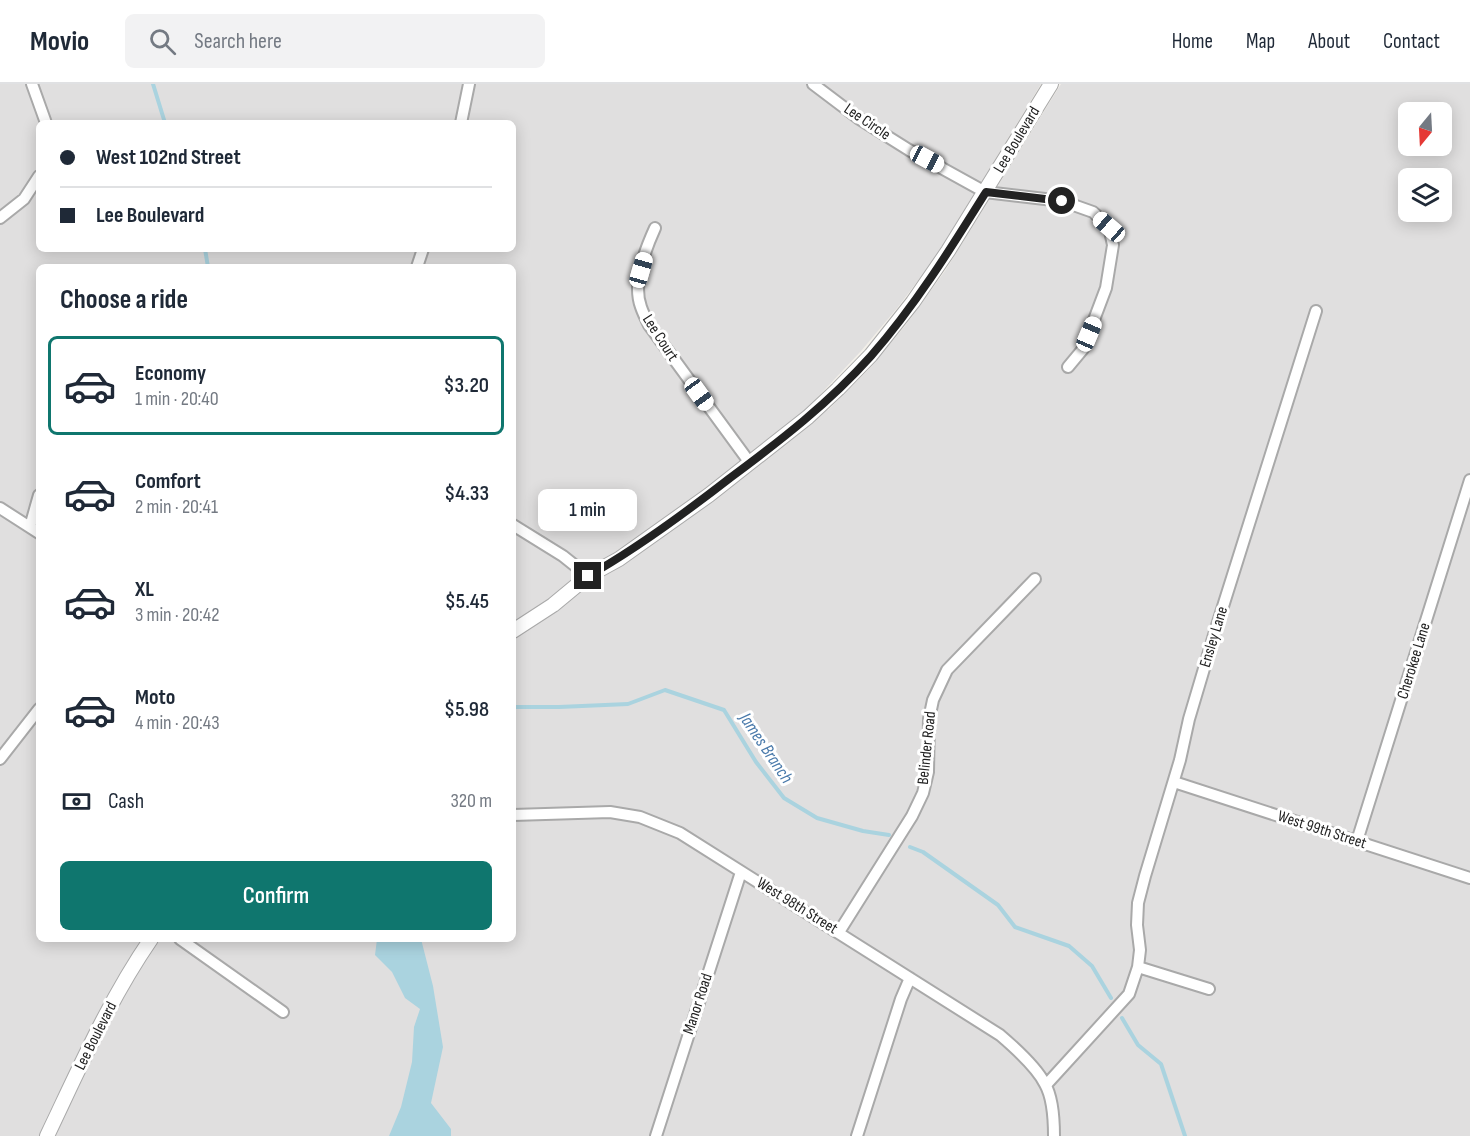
<!DOCTYPE html>
<html lang="en">
<head>
<meta charset="utf-8">
<style>
  body { margin:0; font-family:"Sofia Sans Condensed",sans-serif; background:#f2f2f3; color:#1f2937; height:100vh; display:flex; flex-direction:column; font-size:22px; white-space:nowrap }
  * { box-sizing:border-box; margin:0 }
  p { font-size:20px; color:#747a83 }
  .icon { flex:none; width:33px; height:33px; fill:none; stroke:currentColor; stroke-width:2; stroke-linecap:round; stroke-linejoin:round }
  .map { position:relative; flex:1; overflow:hidden }
  .details { position:absolute; left:36px; top:180px; width:480px; height:678px; display:flex; flex-direction:column; background:#fff; border-radius:9px; box-shadow:0 3px 15px #0003 }
  .details>* { flex:none }
  .hud { position:absolute; left:36px; top:36px; width:480px; height:132px; border-radius:9px; box-shadow:0 3px 15px #0003; display:grid; align-content:center; height:132px; padding:0 24px; background:#fff }
  .needle { width:39px; rotate:198deg }
  .tools { position:absolute; left:1398px; top:18px; display:grid; gap:12px }
  .tools a { display:grid; place-items:center; width:54px; height:54px; border-radius:9px; background:#fff; box-shadow:0 3px 15px #0003; font-size:30px }
  .end { position:absolute; width:27px; height:27px; margin:-14px; border:8px solid #222; background:#fff; box-shadow:0 0 0 3px #fff }
  .from { border-radius:50% }
  .bubble { position:absolute; height:42px; border-radius:9px; background:#fff; box-shadow:0 3px 15px #0003; font-size:20px; font-weight:600; line-height:42px; text-align:center }
  .car { position:absolute; width:18px; height:36px; margin:-18px -9px; border-radius:8px; box-shadow:0 0 4px 2px #0007; background:linear-gradient(#fff 24%,#345 0 40%,#fff 0 76%,#345 0 86%,#fff 0) }
  .hud b { display:flex; align-items:center; gap:21px; height:57px; font-size:22px }
  .hud b+b { border-top:2px solid #e0e1e3 }
  .hud i { width:15px; height:15px; background:#1f2937 }
  ul { padding:0; list-style:none }
  li { display:flex; align-items:center; gap:18px; height:99px; margin:0 12px 9px; padding:0 12px; border:3px solid transparent; border-radius:9px }
  li div { flex:1 }
  li b { display:block; font-size:22px }
  li em { font-style:normal; font-weight:600 }
  li.active { border-color:#0f766e }
  li>.icon { width:54px; height:54px; stroke-width:1.5 }
  h2 { padding:0 24px; font-size:27px; line-height:72px }
  .pay { display:flex; align-items:center; gap:15px; height:66px; padding:0 24px; font-size:22px }
  .pay p { margin-inline-start:auto }
  .button { display:flex; gap:12px; margin-top:auto; padding:12px 24px }
  .button a { flex:1; height:69px; border-radius:9px; background:#0f766e; color:#fff; font-size:24px; font-weight:600; line-height:69px; text-align:center }
  header { display:flex; align-items:center; gap:36px; box-sizing:border-box; height:84px; padding:0 30px; background:#fff; border-bottom:2px solid #e0e1e3 }
  header strong { font-size:28px }
  nav { display:flex; gap:33px; margin-inline-start:auto; font-size:21px }
  .search { width:420px; height:54px; background:#f2f2f3; display:flex; align-items:center; gap:15px; box-sizing:border-box; padding:0 21px; border-radius:9px; color:#747a83; font-size:22px }
  .map>svg:first-child { display:block }
</style>
</head>
<body>
<header>
<strong>Movio</strong>
<div class="search"><svg class="icon" aria-label="search" viewBox="0 0 24 24"><circle cx="10" cy="10" r="6"/><path d="M15 15l6 6"/></svg>Search here</div>
<nav><a>Home</a><a>Map</a><a>About</a><a>Contact</a></nav>
</header>
<div class="map">
<svg width="1470" height="1052" viewBox="0 0 1470 1052">
  <rect width="100%" height="100%" fill="#f2efe9"/>
  <path fill="#e0dfdf" fill-rule="evenodd" d="M0 0H1041L935 174 898 223 861 267 813 318 828 326 868 286 905 242 945 187 1061 0H1470V1052H0ZM1408 28H1442V62H1408ZM39 39H513V165H39ZM1408 94H1442V128H1408ZM39 183H513V855H39Z"/>
  <path fill="#aad3df" d="M377 855H421L433 902 443 963 431 1019 451 1045V1052H389L401 1023 412 978 414 943 420 925 405 914 392 888 375 871Z"/>
  <g fill="none" stroke-linecap="round" stroke-linejoin="round">
    <path stroke="#aad3df" stroke-width="4" d="M153 0 165 39
      M205 165 208 183
      M513 623H559L628 620 665 606 724 626 756 678 784 714 817 734 863 747 889 751
      M910 763 923 768 998 821 1015 843 1069 862 1092 882 1111 914
      M1122 934 1138 961 1161 980 1185 1052"/>
    <defs>
      <path id="minor" d="M32 0 46 39
        M813 0 858 34 909 66 985 108 1062 117 1093 128 1109 143 1113 161 1106 204 1083 265 1068 283
        M461 39 469 0
        M0 134 24 115 39 92
        M655 144C645 166 632 199 641 223 643 229 646 235 649 241L750 379
        M417 183 423 165
        M0 424 39 449
        M513 441 563 472 588 492
        M30 443 39 411
        M0 675 39 625
        M1174 698 1470 794
        M513 731 610 728 640 733 680 749 1000 951C1014 963 1037 984 1045 1000 1053 1014 1054 1036 1054 1052
        M1357 757 1470 396
        M839 848 912 732 923 709 928 688 929 635 933 616 947 586 1035 495
        M180 855 283 928
        M1138 883 1209 905
        M1046 1001 1129 910 1138 883 1140 866 1137 841 1138 819 1145 792 1180 676 1189 635 1214 551 1316 227
        M656 1052 741 788
        M857 1052 901 915 910 894"/>
      <path id="tertiary" d="M513 547 553 521 588 492 619 475 709 411 808 333 838 305 871 271 913 218 948 167 1051 0
        M47 1052C79 985 109 916 151 855"/>
    </defs>
    <use href="#minor" stroke="#a9a9a9" stroke-width="14"/>
    <use href="#tertiary" stroke="#a9a9a9" stroke-width="16"/>
    <use href="#minor" stroke="#fff" stroke-width="10"/>
    <use href="#tertiary" stroke="#fff" stroke-width="14"/>
  </g>
  <g fill="none" stroke-linecap="round" stroke-linejoin="round">
    <path stroke="#222" stroke-width="8" d="M588 492C638 464 685 429 730 394 780 357 829 319 871 272 915 222 951 164 986 108L1062 117"/>
  </g>
  <g text-anchor="middle" dominant-baseline="central" stroke-width="6" stroke-linejoin="round" paint-order="stroke">
    <g font-size="16" fill="#222" stroke="#fff">
      <text transform="translate(867 38) rotate(34)">Lee Circle</text>
      <text transform="translate(1017 56) rotate(-59)">Lee Boulevard</text>
      <text transform="translate(660 254) rotate(57)">Lee Court</text>
      <text transform="translate(1214 553) rotate(-73)">Ensley Lane</text>
      <text transform="translate(1414 577) rotate(-73)">Cherokee Lane</text>
      <text transform="translate(927 664) rotate(-84)">Belinder Road</text>
      <text transform="translate(1322 746) rotate(18)">West 99th Street</text>
      <text transform="translate(797 822) rotate(32)">West 98th Street</text>
      <text transform="translate(698 920) rotate(-72)">Manor Road</text>
      <text transform="translate(96 952) rotate(-63)">Lee Boulevard</text>
    </g>
    <g font-size="18" font-style="italic" fill="#4a7aab" stroke="#fff">
      <text transform="translate(766 664) rotate(56)">James Branch</text>
    </g>
  </g>
</svg>
<div class="tools">
<a><svg class="needle" viewBox="-14 -14 28 28"><path d="M0-13l5 13h-10z" fill="#e53935"/><path d="M0 13l5-13h-10z" fill="#747a83"/></svg></a>
<a><svg class="icon" aria-label="layers" viewBox="0 0 24 24"><path d="M12 4l9 5-9 5-9-5zM3 14l9 5 9-5"/></svg></a>
</div>
<i class="end from" style="left:1062px;top:117px"></i>
<i class="end" style="left:588px;top:492px"></i>
<div class="bubble" style="left:538px;top:405px;width:99px">1 min</div>
<i class="car" style="left:927px;top:75px;rotate:118deg"></i>
<i class="car" style="left:1109px;top:143px;rotate:311deg"></i>
<i class="car" style="left:641px;top:186px;rotate:16deg"></i>
<i class="car" style="left:1089px;top:250px;rotate:23deg"></i>
<i class="car" style="left:699px;top:310px;rotate:144deg"></i>
<div class="hud">
<b><i class="from"></i>West 102nd Street</b>
<b><i></i>Lee Boulevard</b>
</div>
<section class="details">
<h2>Choose a ride</h2>
<ul>
<li class="active"><svg class="icon" aria-label="car" viewBox="0 0 24 24"><path d="M5 17H2v-5l4-1 3-4h7l3 4 3 1v5h-3M9 17h6M6 11h13"/><circle cx="7" cy="17" r="2"/><circle cx="17" cy="17" r="2"/></svg><div><b>Economy</b><p>1 min · 20:40</p></div><em>$3.20</em></li>
<li><svg class="icon" aria-label="car" viewBox="0 0 24 24"><path d="M5 17H2v-5l4-1 3-4h7l3 4 3 1v5h-3M9 17h6M6 11h13"/><circle cx="7" cy="17" r="2"/><circle cx="17" cy="17" r="2"/></svg><div><b>Comfort</b><p>2 min · 20:41</p></div><em>$4.33</em></li>
<li><svg class="icon" aria-label="car" viewBox="0 0 24 24"><path d="M5 17H2v-5l4-1 3-4h7l3 4 3 1v5h-3M9 17h6M6 11h13"/><circle cx="7" cy="17" r="2"/><circle cx="17" cy="17" r="2"/></svg><div><b>XL</b><p>3 min · 20:42</p></div><em>$5.45</em></li>
<li><svg class="icon" aria-label="car" viewBox="0 0 24 24"><path d="M5 17H2v-5l4-1 3-4h7l3 4 3 1v5h-3M9 17h6M6 11h13"/><circle cx="7" cy="17" r="2"/><circle cx="17" cy="17" r="2"/></svg><div><b>Moto</b><p>4 min · 20:43</p></div><em>$5.98</em></li>
</ul>
<div class="pay"><svg class="icon" aria-label="cash" viewBox="0 0 24 24"><path d="M3 7h18v10H3z"/><circle cx="12" cy="12" r="2"/></svg>Cash<p>320 m</p></div>
<div class="button"><a>Confirm</a></div>
</section>
</div>
</body>
</html>
